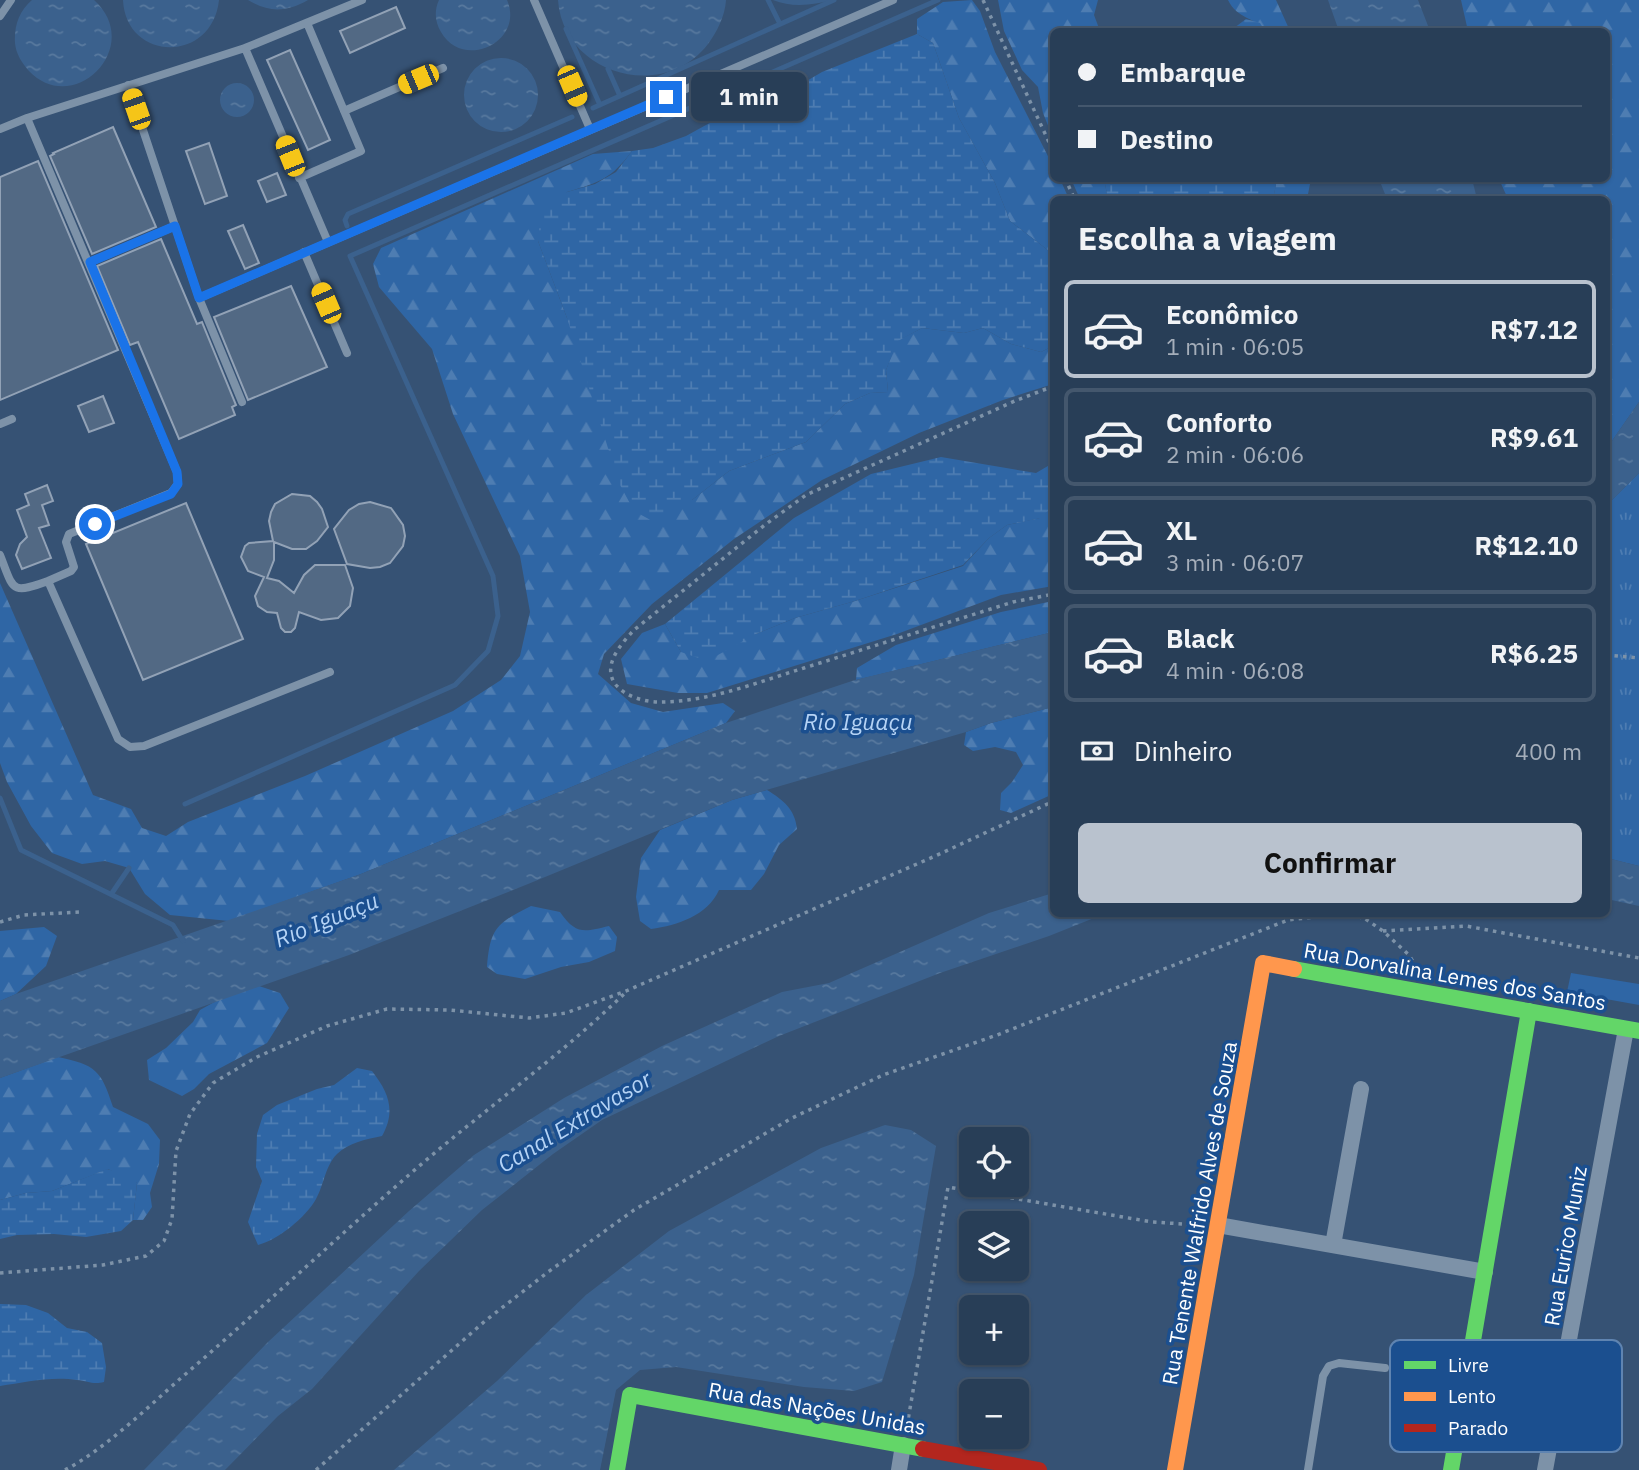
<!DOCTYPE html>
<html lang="pt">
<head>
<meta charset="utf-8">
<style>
  body { margin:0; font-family:"IBM Plex Sans",sans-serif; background:#344961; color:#f1f3f6; height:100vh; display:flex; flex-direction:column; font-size:26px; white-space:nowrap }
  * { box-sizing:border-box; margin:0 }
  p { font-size:23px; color:#a5aeba }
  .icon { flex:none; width:38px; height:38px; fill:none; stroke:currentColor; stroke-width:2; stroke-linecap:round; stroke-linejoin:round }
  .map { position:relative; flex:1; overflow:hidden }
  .details { position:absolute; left:1050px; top:196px; width:560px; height:721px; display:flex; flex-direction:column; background:#283e57; border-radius:10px; box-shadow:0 2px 5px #0004,0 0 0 2px #44576d }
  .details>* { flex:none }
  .top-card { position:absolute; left:1050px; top:28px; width:560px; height:154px; border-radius:10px; box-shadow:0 2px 5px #0004,0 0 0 2px #44576d; display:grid; align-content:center; height:154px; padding:0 28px; background:#283e57 }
  .tools { position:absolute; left:959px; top:1127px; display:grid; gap:14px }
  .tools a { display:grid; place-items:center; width:70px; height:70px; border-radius:10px; background:#283e57; box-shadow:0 2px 5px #0004,0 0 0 2px #44576d; font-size:35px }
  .end { position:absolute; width:32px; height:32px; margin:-16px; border:9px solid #1a73e8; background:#fff; box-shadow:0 0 0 4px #fff }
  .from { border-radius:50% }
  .bubble { position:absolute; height:49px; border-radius:10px; background:#283e57; box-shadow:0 2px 5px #0004,0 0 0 2px #44576d; font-size:23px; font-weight:700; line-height:49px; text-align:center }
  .car { position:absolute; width:21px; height:42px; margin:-21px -10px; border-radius:9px; box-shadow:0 0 5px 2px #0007; background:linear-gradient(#f5c518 24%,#345 0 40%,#f5c518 0 76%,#345 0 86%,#f5c518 0) }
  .top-card b { display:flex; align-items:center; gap:24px; height:66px; font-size:26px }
  .top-card b+b { border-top:2px solid #44576d }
  .top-card i { width:18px; height:18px; background:#f1f3f6 }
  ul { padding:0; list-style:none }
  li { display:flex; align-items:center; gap:21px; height:98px; margin:0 14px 10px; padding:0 14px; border:4px solid #44576d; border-radius:10px }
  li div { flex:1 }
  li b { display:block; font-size:26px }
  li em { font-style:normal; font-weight:700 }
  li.current { border-color:#b9c2ce }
  li>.icon { width:63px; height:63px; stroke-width:1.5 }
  h2 { padding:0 28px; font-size:32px; line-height:84px }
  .pay { display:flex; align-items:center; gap:18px; height:77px; padding:0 28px; font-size:26px }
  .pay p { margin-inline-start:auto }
  .action { display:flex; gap:14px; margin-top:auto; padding:14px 28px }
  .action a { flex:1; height:80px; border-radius:10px; background:#b9c2ce; color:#111; font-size:28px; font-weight:700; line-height:80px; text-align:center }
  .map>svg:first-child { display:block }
</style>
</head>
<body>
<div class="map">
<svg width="1639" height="1470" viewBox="0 0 1639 1470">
  <defs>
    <pattern id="forest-firs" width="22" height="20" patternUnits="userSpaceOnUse" patternTransform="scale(1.75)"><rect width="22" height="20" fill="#2f66a5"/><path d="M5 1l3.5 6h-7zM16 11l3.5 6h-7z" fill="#4e7db2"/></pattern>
    <pattern id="wetland-marsh" width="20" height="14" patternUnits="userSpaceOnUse" patternTransform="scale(1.75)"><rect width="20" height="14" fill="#2f66a5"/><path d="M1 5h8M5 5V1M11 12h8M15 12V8" fill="none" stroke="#4e7db2"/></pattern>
    <pattern id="park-tufts" width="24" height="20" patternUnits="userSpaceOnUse" patternTransform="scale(1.75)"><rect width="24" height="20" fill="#2f66a5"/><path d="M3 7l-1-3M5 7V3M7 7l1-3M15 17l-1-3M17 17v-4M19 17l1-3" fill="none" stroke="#4e7db2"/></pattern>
    <pattern id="water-ripples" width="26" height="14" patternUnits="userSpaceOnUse" patternTransform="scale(1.75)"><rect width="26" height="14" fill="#3b618d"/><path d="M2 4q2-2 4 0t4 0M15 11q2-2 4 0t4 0" fill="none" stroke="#58799e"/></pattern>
  </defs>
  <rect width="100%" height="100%" fill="#365274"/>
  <path fill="#2f66a5" d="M1571 973 1639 984V1005L1567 992Z"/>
  <path fill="url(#forest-firs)" d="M972 0 980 11 995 52 1053 166 1054 178 1060 179 1069 199 1054 200 1053 258 1049 251 1010 221 995 183 959 118 933 43 917 34V19L943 2Z
    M998 0H1098L1094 15 1100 31 1054 32 1053 138 1043 113 1038 87 1022 70 1004 31Z
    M1228 0H1276L1290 31H1265C1255 17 1237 19 1228 0Z
    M1461 0H1639V402L1607 448 1606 200 1508 199 1499 179 1606 178V32L1468 31Z
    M632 151C611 179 600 182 567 192L538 241 567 318 692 500 729 471 806 442 845 404 870 393 888 392 886 370 897 341 922 328 964 333 983 328 1011 344 1041 352 1053 346V384L1003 400 919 433 822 480 734 539 652 604 604 654 598 674 631 703 663 712 723 703 735 711 726 723 361 874 229 921 170 915 145 894 129 868 105 861 82 864 52 853 31 826 7 782 0 763V583L93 795 131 809 142 828 166 836 188 822 305 776 453 711 501 680 520 656 530 612 520 556 453 414 432 349 379 287 373 264 381 248 593 154Z
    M1071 179H1104L1108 199H1080Z
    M1277 179H1311L1307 199H1273Z
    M1053 506V586L1001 595 897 634 707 693H678L627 684 621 659 642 633 665 624 681 652 756 634 795 618 855 601 963 566 989 538 1007 525 1040 518Z
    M1053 601V632L856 680 857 668 896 645 1001 612Z
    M1053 707V794L1011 813 1000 810 1001 793 1012 782 1023 765 1016 752 995 747 973 751 964 745 966 732 991 723Z
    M767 790C783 800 795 809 797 829L779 845 764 874 751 890H719C707 916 678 925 651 929L640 921 636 897 641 858 660 830 732 800Z
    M531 906 560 912C576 935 584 932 609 926L617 937 615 951 589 962 561 967 525 979 497 974 487 967C490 928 497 923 531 906Z
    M44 927 57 936 46 966 16 994 0 1001V931Z
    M259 986 280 993 289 1008 267 1043 209 1074 194 1089 182 1096 149 1080 147 1060 166 1048 193 1022 200 1010 218 1000Z
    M58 1057C96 1065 101 1070 113 1107L148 1124 160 1140 159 1164 150 1193 152 1207 143 1220H133L137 1183 108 1169 52 1191 26 1193 0 1200V1078Z"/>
  <path fill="url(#wetland-marsh)" d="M1246 19 1260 23 1265 31H1230Z
    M917 34 933 43 959 118 995 183 1010 221 1049 251 1053 258V346L1041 352 1011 344 983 328 964 333 922 328 898 341 886 370 888 392 870 393 845 404 806 442 729 471 692 500 656 523 634 511 619 483 567 318 538 241 541 210 567 192 595 184 616 172 632 151 653 148 686 136 726 114 764 106 822 72Z
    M1104 179V178L1277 179 1273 200 1108 199Z
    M941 457 1036 473 1053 463V506L1041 518 1007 525 989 538 963 565 855 601 795 618 756 634 707 661 681 652 665 624 794 518 871 474Z
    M357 1068 372 1071C389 1093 396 1111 382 1136 367 1139 348 1143 337 1154 325 1166 324 1185 316 1199 306 1217 278 1240 258 1245L248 1222 262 1181 256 1167 257 1134 263 1115 277 1105 317 1089 334 1085Z
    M107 1169 128 1175 137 1183 133 1220 121 1231 86 1237 54 1234 17 1235 0 1239V1200L26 1193 52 1191Z
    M0 1304 26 1305 48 1313 67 1328 87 1332 102 1343 106 1367 104 1382C93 1385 88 1381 77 1380 52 1376 25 1382 0 1386Z"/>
  <path fill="url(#park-tufts)" d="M1639 473V866L1607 858V505Z"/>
  <path fill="url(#water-ripples)" d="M32 0H94C145 46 74 118 29 71 22 63 16 54 15 43 14 26 19 11 32 0Z
    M123 0H219C212 64 126 62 123 0Z
    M248 0H308C287 12 269 13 248 0Z
    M439 0H507C525 42 463 71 441 32 435 22 434 11 439 0Z
    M558 0H726C725 16 717 32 708 44 663 103 563 74 558 0Z
    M773 0H833C812 5 793 8 773 0Z
    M1328 0H1418L1430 31H1339Z
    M464 95a37 37 0 1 1 74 0a37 37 0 1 1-74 0Z
    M220 100a17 17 0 1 1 34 0a17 17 0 1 1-34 0Z
    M1379 179H1472L1477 199H1387Z
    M1639 402V473L1607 505V448Z
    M1053 632V707L991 723 966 732 732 800 528 884 349 955 0 1078V1001L16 994 361 874 726 723 855 680Z
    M1607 858 1639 866V906L1607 899Z
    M1053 893 1054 914H1104L1049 936 940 973 779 1036 602 1120 553 1154 482 1210 419 1271 312 1389 278 1416 225 1470H144L268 1342 409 1211 474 1155 564 1098 662 1046 782 992 829 983 989 913Z
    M885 1125 911 1130 936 1146 914 1275 882 1382 854 1391 804 1387 676 1367 640 1370 616 1390 600 1470H394L497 1381 586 1295 669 1231 821 1148Z"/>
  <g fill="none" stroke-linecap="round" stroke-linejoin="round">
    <path stroke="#3b618d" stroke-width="5" d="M768 0 780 24
      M566 29 600 105
      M608 69 620 96
      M593 108 834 0
      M347 226 345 220 348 214 572 117
      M0 798 21 850 173 925 183 941
      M185 804 455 685 488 651 498 616 493 576 350 256 938 0
      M112 893 129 868"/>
  </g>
  <path fill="#526984" stroke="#92a2b6" stroke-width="2" d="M396 7 405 28 350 53 340 31Z
    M290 50 330 140 308 150 267 60Z
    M113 127 156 227 92 254 50 156 54 154 53 153Z
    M209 143 227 196 205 204 186 151Z
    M38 161 118 350 0 400V177Z
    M277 173 286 195 267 202 258 181Z
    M243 225 259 263 245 269 228 231Z
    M161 239 197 324 202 322 236 405 232 407 235 415 179 439 138 342 130 345 97 266Z
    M291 286 327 367 248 400 214 317Z
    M103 396 114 423 89 432 78 406Z
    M47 485 53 501 42 505 49 525 39 528 51 558 22 569 16 555 20 544 27 537 17 510 29 505 25 494Z
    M292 494 310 496 317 502 322 509 328 527 317 541 306 549H292L274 542V560L267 578 279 581 294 593 304 575 315 565H345L353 588 350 606 338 618 321 620 299 612 295 628 291 632H285L281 628 277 613 267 612 258 606 255 596 264 577 248 571 241 557 245 546 249 543 273 541 269 521 271 512 275 504Z
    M370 502 391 508 403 525 405 536 403 546 390 563 380 567 370 568 347 564 334 529 349 510 359 504Z
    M186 503 243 639 143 680 86 544Z"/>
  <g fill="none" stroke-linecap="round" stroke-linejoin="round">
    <path stroke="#7d92a8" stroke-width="3.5" stroke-dasharray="3.5 5" stroke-linecap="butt" d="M983 0 1054 153
      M1065 178 1075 200
      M1054 386 1017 400 806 495 766 524 634 630C621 644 601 666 616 685 626 697 645 702 660 702 709 702 758 682 804 668 874 646 943 624 1013 602L1054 594
      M1606 655 1639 658
      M0 922 24 915 80 912
      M1383 931 1466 926 1639 958
      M0 1273 103 1265 146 1256 164 1241 172 1219 176 1151 190 1114 213 1083 257 1057 327 1026 387 1009 450 1010 529 1018 566 1013 626 991 933 857 1054 801
      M907 1426 948 1187 1152 1222 1199 1225
      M65 1470C105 1449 147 1408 181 1378 259 1311 333 1241 410 1174 481 1112 558 1058 625 993
      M316 1470 485 1321 548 1272 634 1210 792 1118 883 1075 997 1035 1288 920 1341 914 1364 918 1383 931 1409 955 1420 973"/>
    <path stroke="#7d92a8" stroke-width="8" d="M534 0 590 129
      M0 16 11 0
      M245 48 328 242
      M128 85 199 298 242 402
      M344 111 443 68
      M27 118 177 472 178 484 171 493 69 534 66 542 74 567 71 571 48 581
      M0 129 27 118 245 48 362 0
      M299 178 361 151 307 23
      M304 252 347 353
      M90 262 175 226
      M199 298 893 0
      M0 424 12 419
      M0 555C14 590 10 595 48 581L118 739 130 747 144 746 330 672
      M1308 1470 1323 1376 1329 1366 1339 1363 1385 1368"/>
    <path stroke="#7d92a8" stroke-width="16" d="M1218 1225 1485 1272
      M1333 1245 1361 1089
      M899 1470 903 1445
      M1545 1470 1626 1029"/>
    <path stroke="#63d668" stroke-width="16" d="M1294 969 1639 1031
      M617 1470 630 1395 923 1449
      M1451 1470 1529 1011"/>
    <path stroke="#ff974d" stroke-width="16" d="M1175 1470 1263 963 1294 969"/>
    <path stroke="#b3261e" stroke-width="16" d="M923 1449 1039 1470"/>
  </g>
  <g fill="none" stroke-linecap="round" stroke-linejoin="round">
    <path stroke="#1a73e8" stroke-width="9" d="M95 524 171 494 178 484 177 472 90 262 175 226 199 298 666 97"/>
  </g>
  <g text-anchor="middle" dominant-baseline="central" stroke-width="7" stroke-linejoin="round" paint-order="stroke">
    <g font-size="21" fill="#fff" stroke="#1b4f8f">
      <text transform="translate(1455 976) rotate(10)">Rua Dorvalina Lemes dos Santos</text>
      <text transform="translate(1199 1213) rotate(-80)">Rua Tenente Walfrido Alves de Souza</text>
      <text transform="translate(1565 1246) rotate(-80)">Rua Eurico Muniz</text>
      <text transform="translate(817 1408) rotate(10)">Rua das Nações Unidas</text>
    </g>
    <g font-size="23" font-style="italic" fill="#b5d3f5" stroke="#1b4f8f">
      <text x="858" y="721">Rio Iguaçu</text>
      <text transform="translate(326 919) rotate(-22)">Rio Iguaçu</text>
      <text transform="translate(574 1121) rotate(-31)">Canal Extravasor</text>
    </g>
  </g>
  <rect x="1390" y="1340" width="232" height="112" rx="10" fill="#1b4f8f" stroke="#5f84b1" stroke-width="2"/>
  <rect x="1404" y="1361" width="32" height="8" fill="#63d668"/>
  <rect x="1404" y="1392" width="32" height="9" fill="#ff974d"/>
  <rect x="1404" y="1424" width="32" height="8" fill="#b3261e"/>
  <g font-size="19" fill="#fff">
    <text x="1448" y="1372">Livre</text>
    <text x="1448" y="1403">Lento</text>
    <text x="1448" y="1435">Parado</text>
  </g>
</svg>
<div class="tools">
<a><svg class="icon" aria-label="locate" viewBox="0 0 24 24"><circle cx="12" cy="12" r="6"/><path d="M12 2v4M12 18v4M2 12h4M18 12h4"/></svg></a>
<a><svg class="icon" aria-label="layers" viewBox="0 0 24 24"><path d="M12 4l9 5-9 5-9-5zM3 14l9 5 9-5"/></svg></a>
<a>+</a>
<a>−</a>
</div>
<i class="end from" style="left:95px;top:524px"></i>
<i class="end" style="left:666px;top:97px"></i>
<div class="bubble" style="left:691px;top:72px;width:116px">1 min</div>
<i class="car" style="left:418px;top:79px;rotate:247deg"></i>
<i class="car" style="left:572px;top:86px;rotate:157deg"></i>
<i class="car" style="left:136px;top:109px;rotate:341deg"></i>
<i class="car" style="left:290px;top:156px;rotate:338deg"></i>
<i class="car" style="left:326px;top:303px;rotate:337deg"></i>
<div class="top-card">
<b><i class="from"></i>Embarque</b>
<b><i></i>Destino</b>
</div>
<section class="details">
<h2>Escolha a viagem</h2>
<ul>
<li class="current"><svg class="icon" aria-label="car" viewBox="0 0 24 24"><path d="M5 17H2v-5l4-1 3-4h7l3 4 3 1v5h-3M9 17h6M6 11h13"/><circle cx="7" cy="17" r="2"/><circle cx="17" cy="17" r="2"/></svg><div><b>Econômico</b><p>1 min · 06:05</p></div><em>R$7.12</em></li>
<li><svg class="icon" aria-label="car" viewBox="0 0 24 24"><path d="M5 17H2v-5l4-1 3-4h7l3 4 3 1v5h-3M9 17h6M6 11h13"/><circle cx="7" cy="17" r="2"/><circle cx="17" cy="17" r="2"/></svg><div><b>Conforto</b><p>2 min · 06:06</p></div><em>R$9.61</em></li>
<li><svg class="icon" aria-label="car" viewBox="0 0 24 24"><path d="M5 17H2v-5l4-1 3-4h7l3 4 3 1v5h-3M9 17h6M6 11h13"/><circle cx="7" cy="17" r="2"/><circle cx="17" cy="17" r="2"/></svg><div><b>XL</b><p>3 min · 06:07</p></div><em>R$12.10</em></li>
<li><svg class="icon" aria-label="car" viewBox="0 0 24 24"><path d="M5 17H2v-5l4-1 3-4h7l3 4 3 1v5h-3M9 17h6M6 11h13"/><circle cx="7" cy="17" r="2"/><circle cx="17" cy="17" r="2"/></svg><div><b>Black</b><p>4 min · 06:08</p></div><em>R$6.25</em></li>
</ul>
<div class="pay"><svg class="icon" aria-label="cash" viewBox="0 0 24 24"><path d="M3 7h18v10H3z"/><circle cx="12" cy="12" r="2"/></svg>Dinheiro<p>400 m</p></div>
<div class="action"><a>Confirmar</a></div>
</section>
</div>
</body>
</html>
